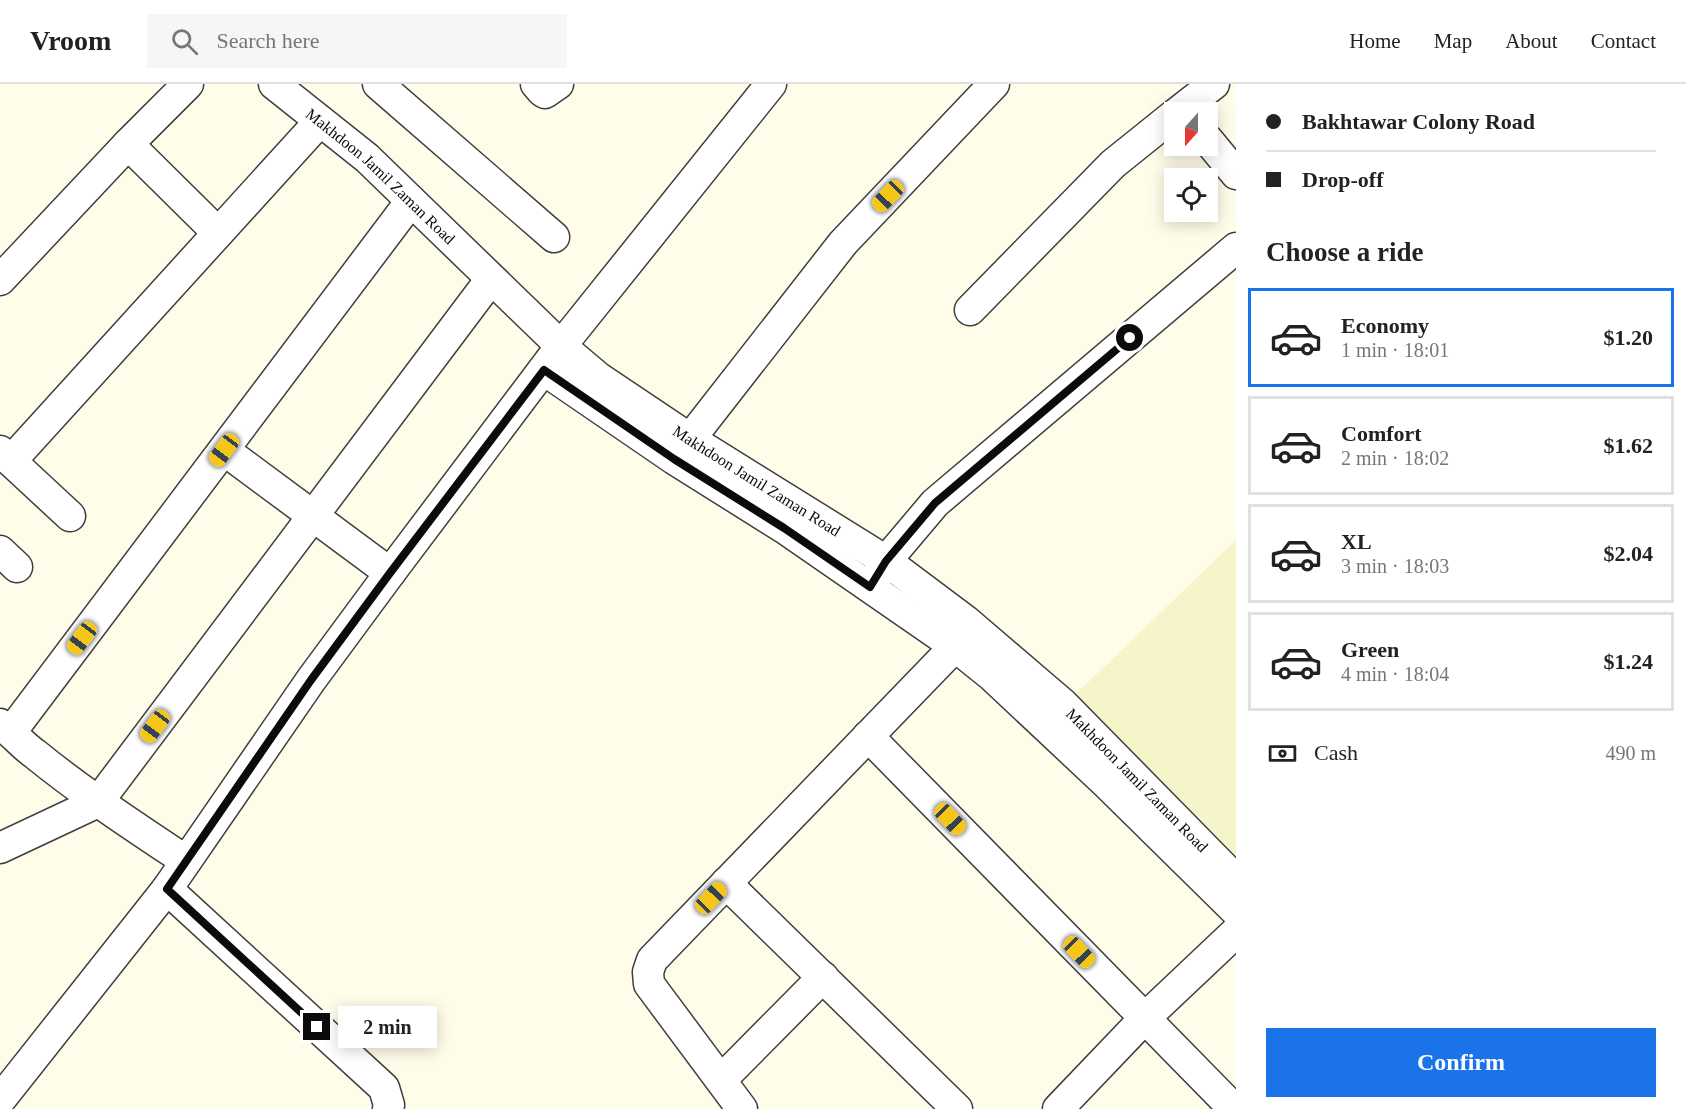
<!DOCTYPE html>
<html lang="en">
<head>
<meta charset="utf-8">
<style>
  body { margin:0; font-family:"Times New Roman",serif; background:#f6f6f6; color:#222; height:100vh; display:flex; flex-direction:column; font-size:22px; white-space:nowrap }
  * { box-sizing:border-box; margin:0 }
  p { font-size:20px; color:#767676 }
  .icon { flex:none; width:33px; height:33px; fill:none; stroke:currentColor; stroke-width:2; stroke-linecap:round; stroke-linejoin:round }
  .map { position:relative; flex:1; overflow:hidden }
  .details { display:flex; flex-direction:column; background:#fff; width:450px }
  .details>* { flex:none }
  .hud { display:grid; align-content:center; height:132px; padding:0 30px; background:#fff }
  .needle { width:39px; rotate:201deg }
  .fabs { position:absolute; left:1164px; top:18px; display:grid; gap:12px }
  .fabs a { display:grid; place-items:center; width:54px; height:54px; border-radius:0px; background:#fff; box-shadow:0 3px 15px #0003; font-size:30px }
  .end { position:absolute; width:27px; height:27px; margin:-14px; border:8px solid #0b0b0b; background:#fff; box-shadow:0 0 0 3px #fff }
  .from { border-radius:50% }
  .bubble { position:absolute; height:42px; border-radius:0px; background:#fff; box-shadow:0 3px 15px #0003; font-size:20px; font-weight:600; line-height:42px; text-align:center }
  .car { position:absolute; width:18px; height:36px; margin:-18px -9px; border-radius:8px; box-shadow:0 0 4px 2px #0007; background:linear-gradient(#f5c518 24%,#345 0 40%,#f5c518 0 76%,#345 0 86%,#f5c518 0) }
  .hud b { display:flex; align-items:center; gap:21px; height:57px; font-size:22px }
  .hud b+b { border-top:2px solid #e0e0e0 }
  .hud i { width:15px; height:15px; background:#222 }
  ul { padding:0; list-style:none }
  li { display:flex; align-items:center; gap:18px; height:99px; margin:0 12px 9px; padding:0 18px; border:3px solid #e0e0e0; border-radius:0px }
  li div { flex:1 }
  li b { display:block; font-size:22px }
  li em { font-style:normal; font-weight:600 }
  li.current { border-color:#1a73e8 }
  li>.icon { width:54px; height:54px; stroke-width:1.5 }
  h2 { padding:0 30px; font-size:27px; line-height:72px }
  .pay { display:flex; align-items:center; gap:15px; height:66px; padding:0 30px; font-size:22px }
  .pay p { margin-inline-start:auto }
  .cta { display:flex; gap:12px; margin-top:auto; padding:12px 30px }
  .cta a { flex:1; height:69px; border-radius:0px; background:#1a73e8; color:#fff; font-size:24px; font-weight:600; line-height:69px; text-align:center }
  header { display:flex; align-items:center; gap:36px; box-sizing:border-box; height:84px; padding:0 30px; background:#fff; border-bottom:2px solid #e0e0e0 }
  header strong { font-size:28px }
  nav { display:flex; gap:33px; margin-inline-start:auto; font-size:21px }
  .search { width:420px; height:54px; background:#f6f6f6; display:flex; align-items:center; gap:15px; box-sizing:border-box; padding:0 21px; border-radius:0px; color:#767676; font-size:22px }
  main { display:flex; flex:1; min-height:0 }
  .map>svg:first-child { display:block }
</style>
</head>
<body>
<header>
<strong>Vroom</strong>
<div class="search"><svg class="icon" aria-label="search" viewBox="0 0 24 24"><circle cx="10" cy="10" r="6"/><path d="M15 15l6 6"/></svg>Search here</div>
<nav><a>Home</a><a>Map</a><a>About</a><a>Contact</a></nav>
</header>
<main>
<div class="map">
<svg width="1236" height="1025" viewBox="0 0 1236 1025">
  <rect width="100%" height="100%" fill="#fffce9"/>
  <path fill="#f5f5c9" d="M1236 456V778L1074 612Z"/>
  <g fill="none" stroke-linecap="round" stroke-linejoin="round">
    <defs>
      <g id="minor">
        <path id="s1" d="M274 0 367 74 561 262 599 294 690 355 886 477 966 537 1063 620 1236 796"/>
        <path d="M378 0 554 153"/>
        <path d="M536 0 542 7 545 9 558 0"/>
        <path d="M1178 28 1214 0"/>
        <path d="M1208 56 1236 90"/>
        <path d="M128 60 218 149"/>
        <path d="M0 196 128 60 188 0"/>
        <path d="M970 226 1113 80 1174 31"/>
        <path d="M544 286 674 375 784 444 956 563 992 592 1106 699 1236 827"/>
        <path d="M690 355 843 159 994 0"/>
        <path d="M224 366 390 489"/>
        <path d="M0 367 70 432"/>
        <path d="M11 377 320 37"/>
        <path d="M0 467 17 483"/>
        <path d="M876 493 886 477 935 419 1236 164"/>
        <path d="M0 640C13 649 22 661 35 670 83 709 135 743 186 777"/>
        <path d="M11 648 411 117"/>
        <path d="M868 652 1234 1025"/>
        <path d="M0 764 98 718 491 195"/>
        <path d="M726 799 957 1025"/>
        <path d="M167 805 384 1004 389 1021 388 1025"/>
        <path d="M721 996 823 893"/>
        <path d="M0 1016 167 805 311 596 390 489 561 262 771 0"/>
        <path d="M742 1025 649 900 648 888 652 876 968 549"/>
        <path d="M1058 1025 1144 935 1236 848"/>
      </g>
    </defs>
    <use href="#minor" stroke="#3e3e3e" stroke-width="33"/>
    <use href="#minor" stroke="#fff" stroke-width="30"/>
  </g>
  <g fill="none" stroke-linecap="round" stroke-linejoin="round">
    <path stroke="#0b0b0b" stroke-width="8" d="M317 943 167 805 311 596 390 489 544 286 674 375 784 444 870 503 886 477 935 419 1130 254"/>
  </g>
  <g text-anchor="middle" dominant-baseline="central" stroke-width="6" stroke-linejoin="round" paint-order="stroke">
    <g font-size="16" fill="#0b0b0b" stroke="#fff">
      <text stroke="none"><textPath href="#s1" startOffset="141">Makhdoon Jamil Zaman Road</textPath></text>
      <text stroke="none"><textPath href="#s1" startOffset="627">Makhdoon Jamil Zaman Road</textPath></text>
      <text stroke="none"><textPath href="#s1" startOffset="1113">Makhdoon Jamil Zaman Road</textPath></text>
    </g>
  </g>
</svg>
<div class="fabs">
<a><svg class="needle" viewBox="-14 -14 28 28"><path d="M0-13l5 13h-10z" fill="#e53935"/><path d="M0 13l5-13h-10z" fill="#767676"/></svg></a>
<a><svg class="icon" aria-label="locate" viewBox="0 0 24 24"><circle cx="12" cy="12" r="6"/><path d="M12 2v4M12 18v4M2 12h4M18 12h4"/></svg></a>
</div>
<i class="end from" style="left:1130px;top:254px"></i>
<i class="end" style="left:317px;top:943px"></i>
<div class="bubble" style="left:338px;top:922px;width:99px">2 min</div>
<i class="car" style="left:888px;top:112px;rotate:224deg"></i>
<i class="car" style="left:224px;top:366px;rotate:217deg"></i>
<i class="car" style="left:82px;top:554px;rotate:217deg"></i>
<i class="car" style="left:155px;top:642px;rotate:217deg"></i>
<i class="car" style="left:950px;top:735px;rotate:136deg"></i>
<i class="car" style="left:711px;top:814px;rotate:44deg"></i>
<i class="car" style="left:1079px;top:868px;rotate:136deg"></i>
</div>
<section class="details">
<div class="hud">
<b><i class="from"></i>Bakhtawar Colony Road</b>
<b><i></i>Drop-off</b>
</div>
<h2>Choose a ride</h2>
<ul>
<li class="current"><svg class="icon" aria-label="car" viewBox="0 0 24 24"><path d="M5 17H2v-5l4-1 3-4h7l3 4 3 1v5h-3M9 17h6M6 11h13"/><circle cx="7" cy="17" r="2"/><circle cx="17" cy="17" r="2"/></svg><div><b>Economy</b><p>1 min · 18:01</p></div><em>$1.20</em></li>
<li><svg class="icon" aria-label="car" viewBox="0 0 24 24"><path d="M5 17H2v-5l4-1 3-4h7l3 4 3 1v5h-3M9 17h6M6 11h13"/><circle cx="7" cy="17" r="2"/><circle cx="17" cy="17" r="2"/></svg><div><b>Comfort</b><p>2 min · 18:02</p></div><em>$1.62</em></li>
<li><svg class="icon" aria-label="car" viewBox="0 0 24 24"><path d="M5 17H2v-5l4-1 3-4h7l3 4 3 1v5h-3M9 17h6M6 11h13"/><circle cx="7" cy="17" r="2"/><circle cx="17" cy="17" r="2"/></svg><div><b>XL</b><p>3 min · 18:03</p></div><em>$2.04</em></li>
<li><svg class="icon" aria-label="car" viewBox="0 0 24 24"><path d="M5 17H2v-5l4-1 3-4h7l3 4 3 1v5h-3M9 17h6M6 11h13"/><circle cx="7" cy="17" r="2"/><circle cx="17" cy="17" r="2"/></svg><div><b>Green</b><p>4 min · 18:04</p></div><em>$1.24</em></li>
</ul>
<div class="pay"><svg class="icon" aria-label="cash" viewBox="0 0 24 24"><path d="M3 7h18v10H3z"/><circle cx="12" cy="12" r="2"/></svg>Cash<p>490 m</p></div>
<div class="cta"><a>Confirm</a></div>
</section>
</main>
</body>
</html>
